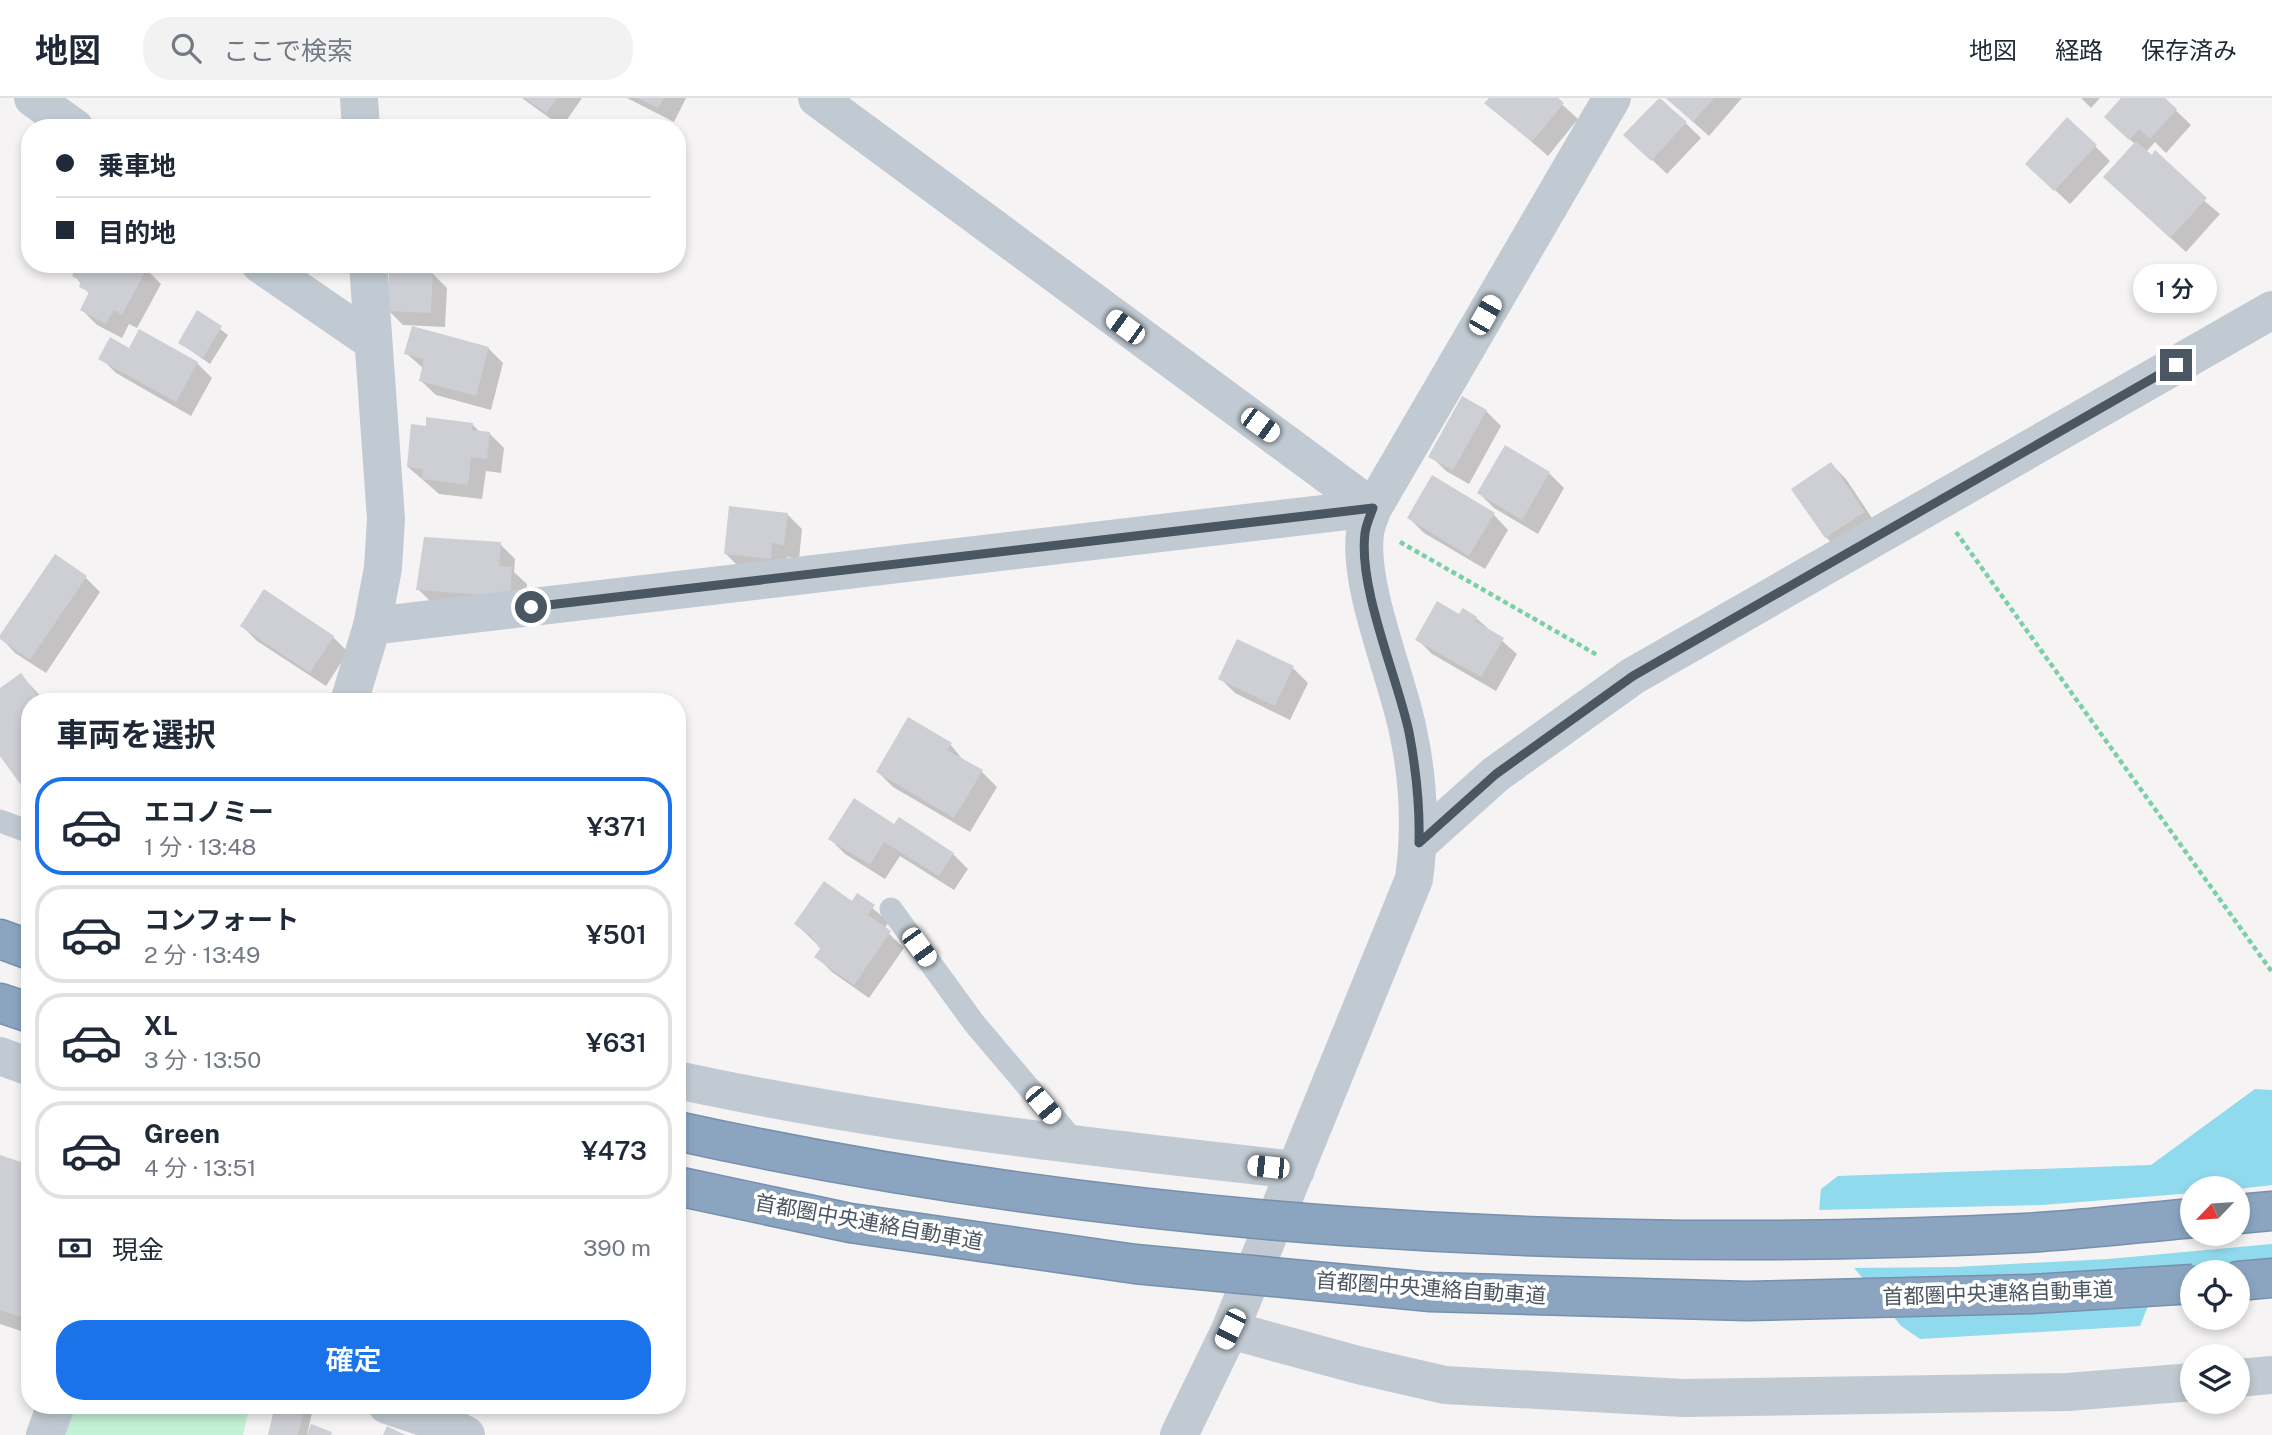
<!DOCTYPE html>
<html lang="ja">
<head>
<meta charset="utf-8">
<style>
  body { margin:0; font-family:"Public Sans","Noto Sans JP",sans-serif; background:#f2f2f3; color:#1f2937; height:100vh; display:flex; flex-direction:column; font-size:26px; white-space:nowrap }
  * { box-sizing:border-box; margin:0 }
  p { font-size:23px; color:#747a83 }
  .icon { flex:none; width:38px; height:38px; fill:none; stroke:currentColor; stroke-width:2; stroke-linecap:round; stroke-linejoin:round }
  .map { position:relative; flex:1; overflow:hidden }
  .drawer { position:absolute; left:21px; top:595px; width:665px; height:721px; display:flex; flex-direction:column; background:#fff; border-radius:28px; box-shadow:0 4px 10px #0003 }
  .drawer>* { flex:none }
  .guide { position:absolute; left:21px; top:21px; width:665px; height:154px; border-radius:28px; box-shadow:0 4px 10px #0003; display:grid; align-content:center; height:154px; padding:0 35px; background:#fff }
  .needle { width:46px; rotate:245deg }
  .controls { position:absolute; left:2180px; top:1078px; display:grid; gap:14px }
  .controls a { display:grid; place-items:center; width:70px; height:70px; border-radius:50%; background:#fff; box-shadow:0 4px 10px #0003; font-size:35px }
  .end { position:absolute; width:32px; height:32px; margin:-16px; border:9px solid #4a5661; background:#fff; box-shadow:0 0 0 4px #fff }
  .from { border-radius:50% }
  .bubble { position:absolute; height:49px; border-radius:24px; background:#fff; box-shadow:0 4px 10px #0003; font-size:23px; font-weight:600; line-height:49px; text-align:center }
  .car { position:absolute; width:21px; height:42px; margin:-21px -10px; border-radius:9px; box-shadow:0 0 5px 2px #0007; background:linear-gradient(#fff 24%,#345 0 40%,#fff 0 76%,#345 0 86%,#fff 0) }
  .guide b { display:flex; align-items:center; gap:24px; height:66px; font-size:26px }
  .guide b+b { border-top:2px solid #e0e1e3 }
  .guide i { width:18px; height:18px; background:#1f2937 }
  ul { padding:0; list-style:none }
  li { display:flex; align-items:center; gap:21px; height:98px; margin:0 14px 10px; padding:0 21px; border:4px solid #e0e1e3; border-radius:28px }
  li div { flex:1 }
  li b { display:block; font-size:26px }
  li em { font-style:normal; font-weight:600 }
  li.selected { border-color:#1a73e8 }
  li>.icon { width:63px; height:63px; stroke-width:1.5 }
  h2 { padding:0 35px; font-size:32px; line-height:84px }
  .pay { display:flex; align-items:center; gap:18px; height:77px; padding:0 35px; font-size:26px }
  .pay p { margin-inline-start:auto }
  .button { display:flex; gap:14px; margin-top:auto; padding:14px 35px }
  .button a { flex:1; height:80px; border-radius:28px; background:#1a73e8; color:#fff; font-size:28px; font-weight:600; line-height:80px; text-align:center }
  header { display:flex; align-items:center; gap:42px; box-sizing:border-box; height:98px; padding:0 35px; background:#fff; border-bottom:2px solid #e0e1e3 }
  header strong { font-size:33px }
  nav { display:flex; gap:38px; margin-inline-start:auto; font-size:24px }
  .search { width:490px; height:63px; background:#f2f2f3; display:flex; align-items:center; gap:18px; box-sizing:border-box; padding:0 24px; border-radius:28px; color:#747a83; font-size:26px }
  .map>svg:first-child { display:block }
</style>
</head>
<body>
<header>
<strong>地図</strong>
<div class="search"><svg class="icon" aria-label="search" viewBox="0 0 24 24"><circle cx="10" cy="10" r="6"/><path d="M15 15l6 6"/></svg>ここで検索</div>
<nav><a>地図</a><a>経路</a><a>保存済み</a></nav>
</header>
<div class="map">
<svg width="2272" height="1337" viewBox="0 0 2272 1337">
  <rect width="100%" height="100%" fill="#f5f3f3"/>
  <path fill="#c3f1d5" d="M70 1307H250L243 1337H61Z"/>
  <path fill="#90daee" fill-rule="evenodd" d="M2255 991 2272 992V1193L2238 1174H2193L2150 1203 2140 1228 1920 1241 1901 1228 1818 1125 1821 1091 1838 1078 2151 1067ZM2193 1090H2238V1136H2193Z"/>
  <path fill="#f5f3f3" d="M2272 1087V1146L2108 1161 1955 1169 1850 1170 1815 1125 1816 1112 2042 1107 2193 1095V1136H2238V1091Z"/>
  <path fill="#0003" d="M522 0H582L562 29Z
    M627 0H686L674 24Z
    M1491 0H1555L1578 21 1548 58 1487 5Z
    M1666 0H1742L1709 38Z
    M2081 0H2100L2091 10Z
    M2124 0H2163L2191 27 2166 55 2155 44 2146 54 2220 116 2186 154 2120 93 2135 46 2122 34Z
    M1661 1 1701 40 1667 76 1626 37Z
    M2095 48 2110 63 2070 106 2042 80Z
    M146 171 161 186 137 230 129 226 122 240 97 227 82 212 90 197 74 177Z
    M432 175 447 190 445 229 403 227 388 212Z
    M198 215 228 237 210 266 180 245Z
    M488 250 503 265 491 312 436 297 420 282 424 271 406 255Z
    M130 252 197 265 212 280 191 318 116 275 101 260Z
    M1486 313 1501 328 1469 386 1446 373 1431 358Z
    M472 326 480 334 489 335 504 350 501 375 486 373 482 401 439 396 408 369 427 330Z
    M1831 366 1846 381 1878 429 1841 454 1826 439Z
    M1549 375 1564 390 1538 436 1494 410 1479 395Z
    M787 416 802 431 799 461 787 459 785 475 741 471 726 456Z
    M1494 417 1508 432 1485 471 1424 435 1409 420Z
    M500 446 515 461 514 474 527 486 525 513 433 506 418 491Z
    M85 479 100 494 46 575 15 555 1 540Z
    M264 494 333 539 348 554 326 588 257 543 242 528Z
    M1460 518 1476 520 1517 556 1496 593 1432 556 1417 541Z
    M1293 570 1308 585 1290 622 1235 595 1220 580Z
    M21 577 46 604H30V696L0 655V592Z
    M950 646 964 663 982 674 997 689 970 734 893 689 878 674Z
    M895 729 953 756 968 771 954 792 900 758 885 781 845 756 830 741Z
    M858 798 889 824 884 831 904 850 869 900 832 874 817 859 822 851 796 826 853 805Z
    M0 1059 30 1069V1236L0 1226Z
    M305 1308 312 1315 307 1337H270Z"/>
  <path fill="#cdcfd5" d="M525 0H557L546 15Z
    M638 0H664L658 10Z
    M1489 0H1558L1564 5 1532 44 1484 5Z
    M1659 0 1687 24 1651 63 1623 37Z
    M1666 0H1714L1693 24Z
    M2121 0H2165L2177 11 2150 41 2139 31 2129 42 2104 19Z
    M2067 19 2097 47 2054 93 2025 66Z
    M2136 43 2152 57 2155 52 2207 100 2170 140 2103 79Z
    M78 166H141L147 170 122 217 114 212 106 226 80 212 89 194 79 189 81 183 72 178Z
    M389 171 433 173 431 215 387 213Z
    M197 212 222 228 203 260 178 245Z
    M412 228 489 249 476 298 419 283 424 261 404 256Z
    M139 231 198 264 176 304 98 261 110 239 129 250Z
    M1462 298 1487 312 1453 372 1428 359Z
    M426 319 473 325 472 332 490 334 487 361 471 359 468 387 422 381 423 371 407 369 411 326 426 328Z
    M1505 347 1550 374 1522 422 1477 395Z
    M1831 364 1865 414 1825 440 1791 391Z
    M1432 377 1495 415 1469 458 1407 420Z
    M729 408 788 415 784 447 772 445 771 461 724 456Z
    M424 439 501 444 499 468 512 469 510 499 416 492Z
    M55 456 87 478 30 562 0 541V537Z
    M264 491 334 538 310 575 240 528Z
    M1437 503 1459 516 1463 510 1477 519 1475 523 1504 540 1481 579 1415 542Z
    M1237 541 1294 568 1275 608 1218 581Z
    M21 575 42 604H30L28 697 0 658V590Z
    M908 619 952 645 947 652 983 672 954 720 876 674Z
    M854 700 894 726 899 719 954 755 939 778 884 744 870 767 828 741Z
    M824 783 852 803 857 795 875 807 868 817 891 833 854 887 814 859 820 851 811 838 794 826Z
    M0 1057 30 1067V1129L22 1153 30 1155V1222L0 1212Z
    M275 1307H305L298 1337H268Z
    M311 1326 332 1334 331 1337H307Z
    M387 1328 405 1337H383Z"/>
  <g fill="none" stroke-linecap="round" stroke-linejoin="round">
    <defs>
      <path id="motorway" d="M0 841 30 852
        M0 905 30 915
        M2238 1116 2272 1113
        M2238 1183 2272 1180"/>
    </defs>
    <use href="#motorway" stroke="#7690ad" stroke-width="41"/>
    <path stroke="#7ad0a6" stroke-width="4.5" stroke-dasharray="5 3.5" stroke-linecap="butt" d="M1956 434 2272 874
      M1400 444 1599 558"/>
    <path stroke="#c1cad2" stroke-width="23" d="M0 723 30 734
      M891 811 974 925 1078 1048"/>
    <path stroke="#c1cad2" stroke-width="38" d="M33 0 75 30
      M817 0 1373 410
      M260 166 372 243
      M372 528 1373 410
      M1419 745 1496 676 1633 578 2272 212
      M0 958 30 969
      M677 982C881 1026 1088 1049 1296 1072
      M1230 1232 1358 1267 1445 1287 1683 1300 2067 1294 2193 1284
      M2238 1280 2272 1277
      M387 1307 444 1326 466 1337
      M1179 1337 1230 1232 1414 781C1421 730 1419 684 1408 633 1397 578 1358 489 1365 435 1366 427 1370 418 1373 410L1612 0"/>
    <path stroke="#c1cad2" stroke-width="38" d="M359 0 361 30
      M349 604 372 528 383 470 386 421 368 166
      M45 1337 56 1307"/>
    <use href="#motorway" stroke="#8ba5c1" stroke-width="38"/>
    <defs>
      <path id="motorway-bridge" d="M677 1033C1114 1129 1578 1157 2025 1135 2081 1132 2137 1125 2193 1120
        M677 1088 850 1125 1135 1166 1431 1194 1747 1203 2031 1196 2193 1186"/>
    </defs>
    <use href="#motorway-bridge" stroke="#7690ad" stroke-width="41" stroke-linecap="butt"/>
    <use href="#motorway-bridge" stroke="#8ba5c1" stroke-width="38"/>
  </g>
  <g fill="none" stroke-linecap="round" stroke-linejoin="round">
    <path stroke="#4a5661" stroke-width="9" d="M531 509 1373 410C1370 418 1366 427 1365 435 1358 490 1397 578 1409 634 1416 671 1420 707 1419 745L1496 676 1633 578 2176 267"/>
  </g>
  <g text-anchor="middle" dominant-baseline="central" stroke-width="7" stroke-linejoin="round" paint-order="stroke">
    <g font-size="21" fill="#4a5661" stroke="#fff">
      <text transform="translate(869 1124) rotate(10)">首都圏中央連絡自動車道</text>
      <text transform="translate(1431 1190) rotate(4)">首都圏中央連絡自動車道</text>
      <text transform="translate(1998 1195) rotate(-2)">首都圏中央連絡自動車道</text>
    </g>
  </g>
</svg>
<div class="controls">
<a><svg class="needle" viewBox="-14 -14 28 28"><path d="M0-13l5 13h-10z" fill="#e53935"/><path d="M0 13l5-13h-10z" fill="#747a83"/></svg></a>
<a><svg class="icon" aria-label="locate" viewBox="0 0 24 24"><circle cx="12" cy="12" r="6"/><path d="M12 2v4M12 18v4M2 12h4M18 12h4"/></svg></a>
<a><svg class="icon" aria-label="layers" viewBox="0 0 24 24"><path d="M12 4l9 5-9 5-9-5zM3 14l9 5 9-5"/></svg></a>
</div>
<i class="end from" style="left:531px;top:509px"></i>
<i class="end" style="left:2176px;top:267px"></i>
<div class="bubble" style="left:2133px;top:166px;width:84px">1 分</div>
<i class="car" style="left:1485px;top:217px;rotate:30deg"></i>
<i class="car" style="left:1125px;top:229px;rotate:306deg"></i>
<i class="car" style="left:1260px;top:327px;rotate:126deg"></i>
<i class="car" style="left:919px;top:849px;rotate:144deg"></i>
<i class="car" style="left:1043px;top:1007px;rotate:140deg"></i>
<i class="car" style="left:1268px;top:1069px;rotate:276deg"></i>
<i class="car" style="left:1230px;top:1231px;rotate:206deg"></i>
<div class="guide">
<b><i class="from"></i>乗車地</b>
<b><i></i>目的地</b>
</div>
<section class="drawer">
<h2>車両を選択</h2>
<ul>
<li class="selected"><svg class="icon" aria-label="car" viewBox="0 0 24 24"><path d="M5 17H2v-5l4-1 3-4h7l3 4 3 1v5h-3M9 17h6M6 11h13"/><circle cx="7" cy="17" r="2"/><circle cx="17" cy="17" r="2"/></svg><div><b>エコノミー</b><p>1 分 · 13:48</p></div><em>¥371</em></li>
<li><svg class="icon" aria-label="car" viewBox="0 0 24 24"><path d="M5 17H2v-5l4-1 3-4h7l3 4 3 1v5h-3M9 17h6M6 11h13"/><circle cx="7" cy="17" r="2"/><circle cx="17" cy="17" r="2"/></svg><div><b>コンフォート</b><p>2 分 · 13:49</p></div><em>¥501</em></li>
<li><svg class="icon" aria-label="car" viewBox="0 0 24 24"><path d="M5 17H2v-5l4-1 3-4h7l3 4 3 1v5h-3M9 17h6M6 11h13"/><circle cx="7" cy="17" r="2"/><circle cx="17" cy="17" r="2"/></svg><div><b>XL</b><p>3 分 · 13:50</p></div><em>¥631</em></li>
<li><svg class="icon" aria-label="car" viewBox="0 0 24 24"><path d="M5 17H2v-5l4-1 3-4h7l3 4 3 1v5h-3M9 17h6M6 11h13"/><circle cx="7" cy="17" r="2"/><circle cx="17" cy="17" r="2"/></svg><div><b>Green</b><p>4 分 · 13:51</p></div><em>¥473</em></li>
</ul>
<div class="pay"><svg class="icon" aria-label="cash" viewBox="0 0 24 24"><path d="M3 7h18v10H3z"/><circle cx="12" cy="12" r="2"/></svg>現金<p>390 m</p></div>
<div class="button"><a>確定</a></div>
</section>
</div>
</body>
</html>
